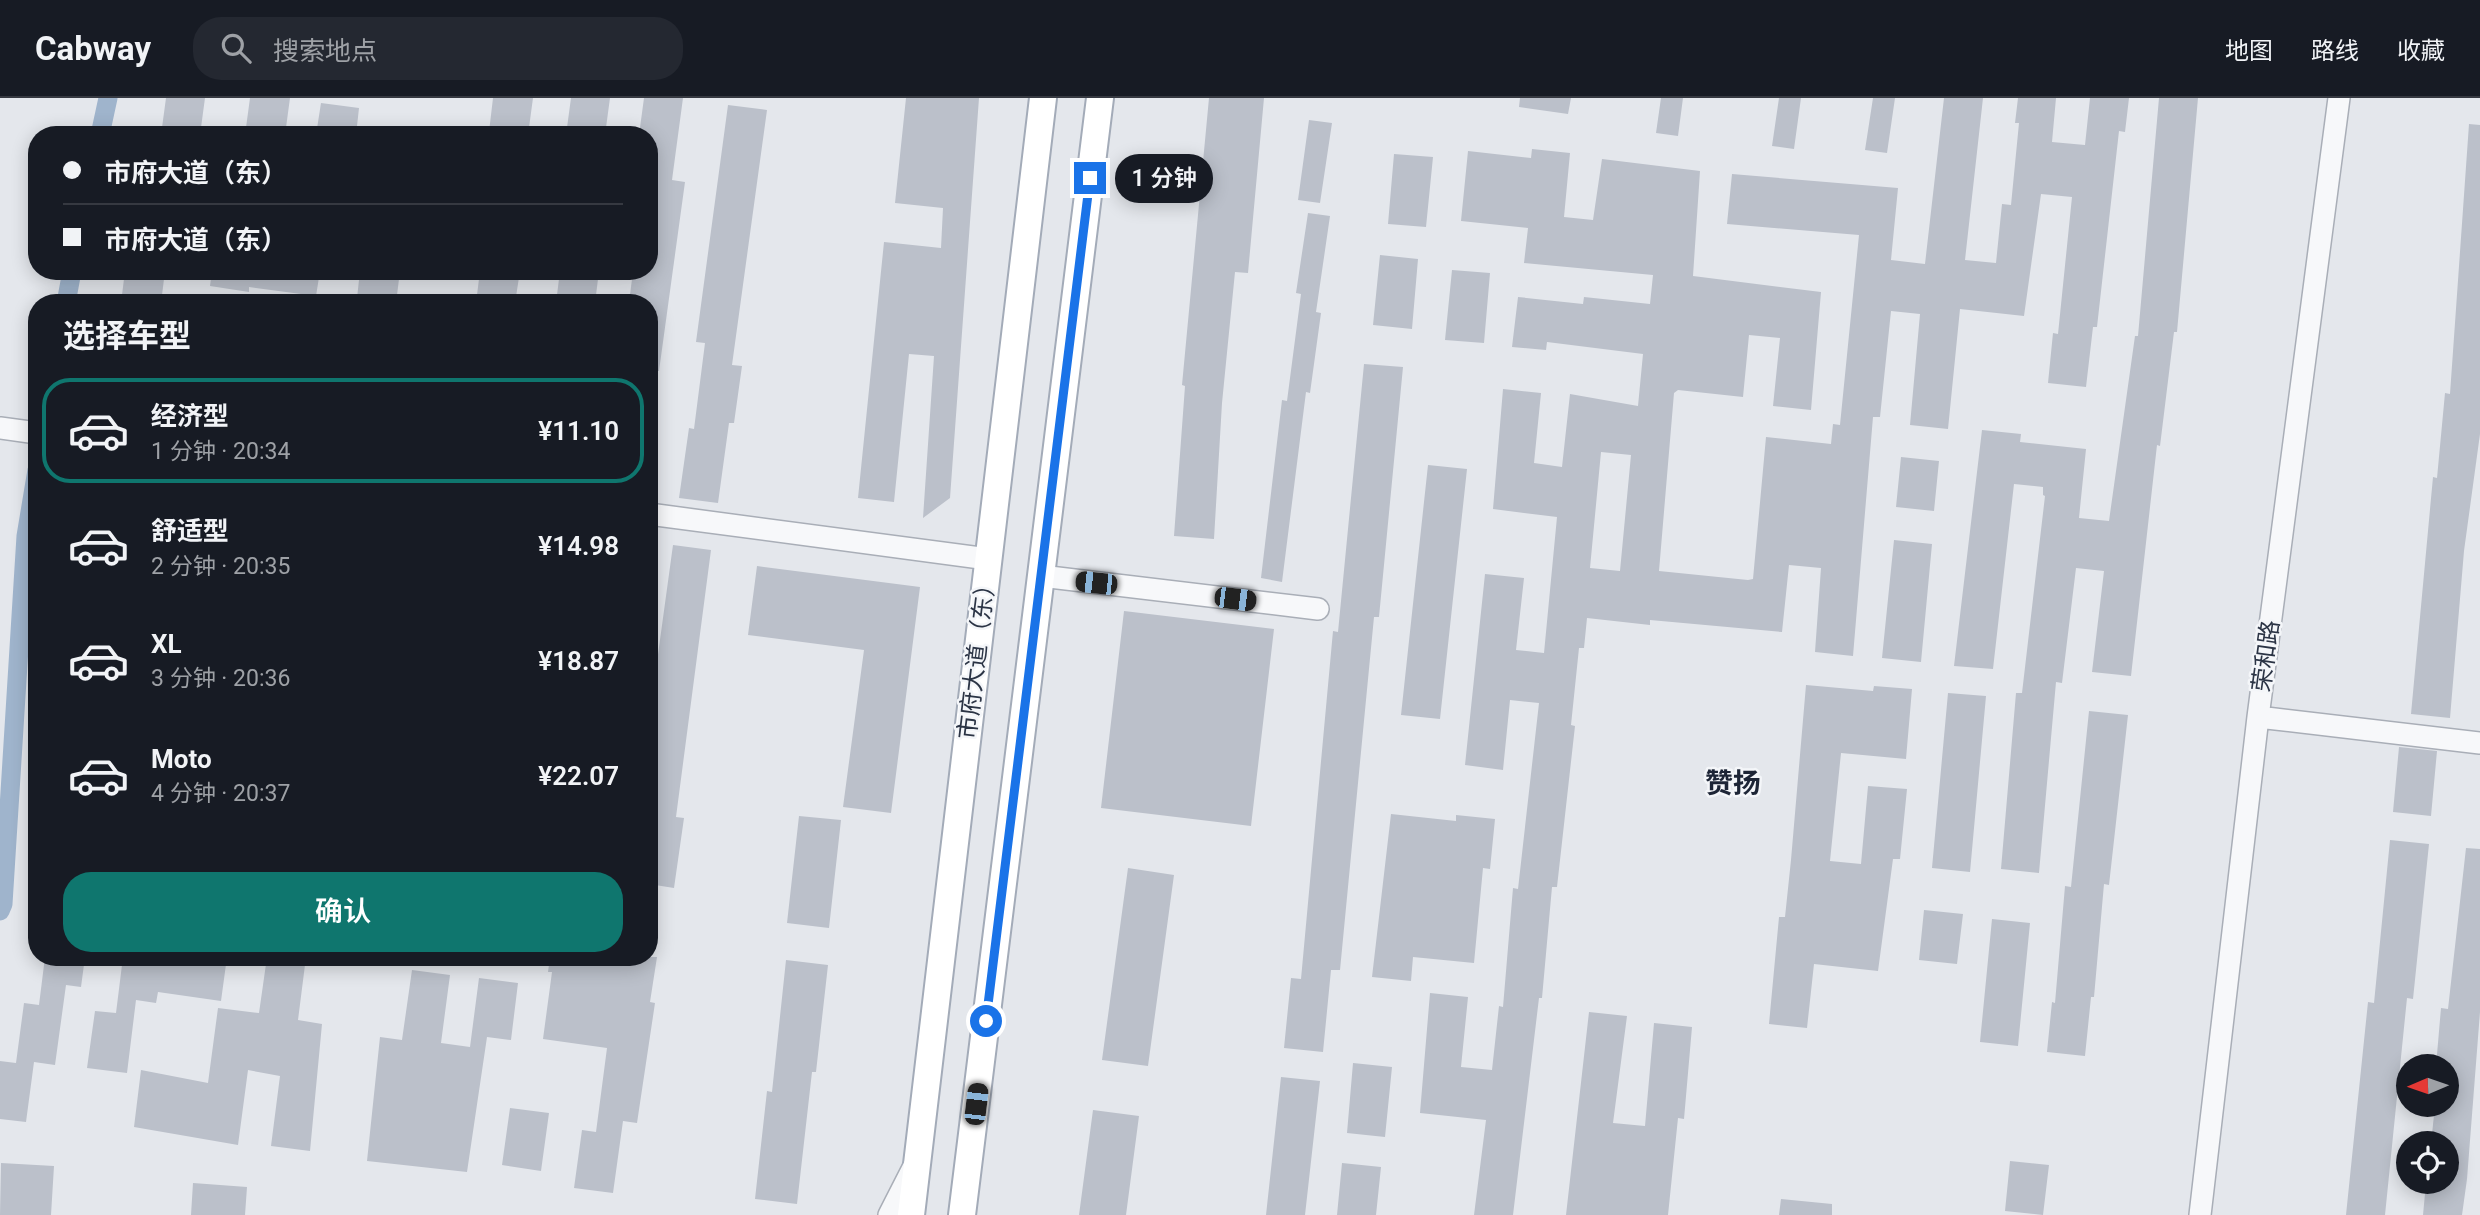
<!DOCTYPE html>
<html lang="zh">
<head>
<meta charset="utf-8">
<style>
  body { margin:0; font-family:Roboto,"Noto Sans SC",sans-serif; background:#242831; color:#f1f3f6; height:100vh; display:flex; flex-direction:column; font-size:26px; white-space:nowrap }
  * { box-sizing:border-box; margin:0 }
  p { font-size:23px; color:#9ea1a6 }
  .icon { flex:none; width:38px; height:38px; fill:none; stroke:currentColor; stroke-width:2; stroke-linecap:round; stroke-linejoin:round }
  .map { position:relative; flex:1; overflow:hidden }
  .panel { position:absolute; left:28px; top:196px; width:630px; height:672px; display:flex; flex-direction:column; background:#171b24; border-radius:28px; box-shadow:0 4px 18px #0003 }
  .panel>* { flex:none }
  .hud { position:absolute; left:28px; top:28px; width:630px; height:154px; border-radius:28px; box-shadow:0 4px 18px #0003; display:grid; align-content:center; height:154px; padding:0 35px; background:#171b24 }
  .needle { width:46px; rotate:268deg }
  .tools { position:absolute; left:2396px; top:956px; display:grid; gap:14px }
  .tools a { display:grid; place-items:center; width:63px; height:63px; border-radius:50%; background:#171b24; box-shadow:0 4px 18px #0003; font-size:35px }
  .end { position:absolute; width:32px; height:32px; margin:-16px; border:9px solid #1a73e8; background:#fff; box-shadow:0 0 0 4px #fff }
  .from { border-radius:50% }
  .bubble { position:absolute; height:49px; border-radius:24px; background:#171b24; box-shadow:0 4px 18px #0003; font-size:23px; font-weight:600; line-height:49px; text-align:center }
  .car { position:absolute; width:21px; height:42px; margin:-21px -10px; border-radius:9px; box-shadow:0 0 5px 2px #0007; background:linear-gradient(#222 24%,#8ab4d8 0 40%,#222 0 76%,#8ab4d8 0 86%,#222 0) }
  .hud b { display:flex; align-items:center; gap:24px; height:66px; font-size:26px }
  .hud b+b { border-top:2px solid #363941 }
  .hud i { width:18px; height:18px; background:#f1f3f6 }
  ul { padding:0; list-style:none }
  li { display:flex; align-items:center; gap:21px; height:105px; margin:0 14px 10px; padding:0 21px; border:4px solid transparent; border-radius:28px }
  li div { flex:1 }
  li b { display:block; font-size:26px }
  li em { font-style:normal; font-weight:600 }
  li.selected { border-color:#0f766e }
  li>.icon { width:63px; height:63px; stroke-width:1.5 }
  h2 { padding:0 35px; font-size:32px; line-height:84px }
  .primary-button { display:flex; gap:14px; margin-top:auto; padding:14px 35px }
  .primary-button a { flex:1; height:80px; border-radius:28px; background:#0f766e; color:#fff; font-size:28px; font-weight:600; line-height:80px; text-align:center }
  header { display:flex; align-items:center; gap:42px; box-sizing:border-box; height:98px; padding:0 35px; background:#171b24; border-bottom:2px solid #363941 }
  header strong { font-size:33px }
  nav { display:flex; gap:38px; margin-inline-start:auto; font-size:24px }
  .search { width:490px; height:63px; background:#242831; display:flex; align-items:center; gap:18px; box-sizing:border-box; padding:0 24px; border-radius:28px; color:#9ea1a6; font-size:26px }
  .map>svg:first-child { display:block }
</style>
</head>
<body>
<header>
<strong>Cabway</strong>
<div class="search"><svg class="icon" aria-label="search" viewBox="0 0 24 24"><circle cx="10" cy="10" r="6"/><path d="M15 15l6 6"/></svg>搜索地点</div>
<nav><a>地图</a><a>路线</a><a>收藏</a></nav>
</header>
<div class="map">
<svg width="2480" height="1117" viewBox="0 0 2480 1117">
  <rect width="100%" height="100%" fill="#e4e7ec"/>
  <g fill="none" stroke-linecap="round" stroke-linejoin="round">
    <path stroke="#9fb4cc" stroke-width="19" d="M100 37 108 0
      M66 205 72 173
      M0 813 3 806 26 438 37 372"/>
  </g>
  <path fill="#bbc0ca" fill-rule="evenodd" d="M166 0H205L200 37H161Z
    M250 0H290L285 37H245Z
    M493 0H533L528 37 489 34Z
    M571 0H610L605 37H566Z
    M644 0H683L672 82 685 84 659 273 649 272V205H629L633 173H649V37H639Z
    M906 0H979L950 400 923 420 934 258 909 256 894 404 858 400 884 144 941 150 943 110 895 105Z
    M1209 0H1264L1248 175 1235 174 1222 305 1214 441 1174 438 1185 288 1182 287Z
    M1520 0H1571L1568 16 1519 9Z
    M1661 0H1683L1678 38 1656 35Z
    M1779 0H1801L1794 51 1772 48Z
    M1873 0H1895L1887 55 1865 52Z
    M1944 0H1983L1965 162 1996 165 2002 106 2011 107 2019 25H2015L2018 0H2056L2052 44 2085 47 2090 0H2129L2125 34 2119 33 2097 229H2093L2086 289 2048 285 2053 235 2058 236 2072 99 2041 96 2024 218 1960 211 1948 331 1910 327 1920 216 1891 213 1880 319H1873L1853 558 1815 554 1821 470 1789 467 1782 534 1650 522V527L1587 520 1584 550H1579L1571 627 1575 628 1557 789H1552L1542 900H1539L1513 1117H1474L1486 1022 1420 1015 1430 895 1468 899 1461 969 1492 972 1499 908 1503 909 1513 790 1518 791 1539 605 1510 602 1503 672 1465 667 1485 476 1524 480 1516 552 1544 555 1557 419 1493 411 1503 291 1541 295 1534 365 1562 369 1570 296 1638 308 1643 256 1547 244 1546 252 1512 249 1518 199 1583 206 1584 199 1650 206 1653 177 1524 165 1528 130 1461 123 1468 53 1531 60 1532 51 1570 55 1564 119 1593 122 1602 61 1700 73 1693 178 1821 194 1811 312 1773 308 1780 240 1749 237 1743 299 1678 292 1674 295 1659 473 1748 482 1753 481 1766 339 1831 346 1833 326 1840 327 1859 137 1727 126 1732 76 1898 90 1891 162 1925 166ZM1601 354 1631 357 1620 473 1590 470Z
    M2159 0H2198L2177 234H2174L2160 348 2157 347 2131 578 2092 574 2104 473 2076 470 2062 585 2056 584 2039 775 2001 771 2016 595H2022L2045 398 2043 397V389L2014 386 1993 571 1954 568 1982 332 2021 336 2020 344 2086 351 2079 420 2109 423 2135 238H2138Z
    M321 5 359 10 356 37H316Z
    M728 7 767 12 732 267 742 268 734 325H729L718 405 679 400 689 330 694 331 705 245 696 244Z
    M1309 22 1332 25 1320 105 1298 102Z
    M2469 26 2480 27V336L2464 453 2450 620 2411 616 2433 379 2437 380 2445 295 2450 296Z
    M1394 56 1433 59 1426 129 1388 126Z
    M1308 115 1330 118 1316 214 1321 215 1310 295 1306 294 1282 484 1261 480 1282 302 1287 303 1301 196 1296 195Z
    M1380 157 1418 161 1412 231 1373 227Z
    M1452 172 1490 175 1484 245 1445 242Z
    M125 173H165L161 205H121Z
    M212 173H320L316 198 249 189V194L210 188Z
    M360 173H400L396 205 357 200Z
    M480 173H520L515 205H476Z
    M560 173H599L595 205H556Z
    M1364 266 1403 269 1379 519H1374L1340 872H1331L1323 954 1284 950 1291 880 1301 881 1333 533 1338 534Z
    M1901 359 1939 363 1934 413 1896 409Z
    M1428 367 1467 371 1440 621 1401 617Z
    M1894 442 1932 446 1921 564 1882 560Z
    M673 447 711 452 676 719 684 720 674 790 649 786V622Z
    M757 468 920 489 891 715 843 709 864 552 748 537Z
    M1124 513 1274 531 1251 728 1101 710Z
    M1806 587 1873 593 1874 588 1912 591 1906 661 1841 655 1830 763 1861 766 1868 688 1907 691 1900 761H1893L1878 873 1814 866 1807 930 1769 926 1779 819H1785L1791 762Z
    M1948 595 1986 598 1970 774 1932 770Z
    M2089 613 2128 617 2109 787 2104 786 2094 899H2091L2085 958 2047 954 2052 904 2055 905 2065 788 2071 789Z
    M2399 649 2437 653 2431 718 2393 714Z
    M1391 716 1456 723V717L1495 721 1490 771 1483 770 1474 865 1413 859 1411 883 1372 879Z
    M799 718 841 722 829 830 787 825Z
    M2390 742 2429 746 2413 901 2407 900 2385 1117H2346L2368 904 2374 905Z
    M2466 750 2480 751V914L2467 1081 2462 1117H2423L2426 1085 2446 1087V1045H2431L2435 1008 2446 1009V968H2436L2441 910 2448 911Z
    M1128 770 1174 777 1148 968 1102 962Z
    M1924 812 1963 816 1957 866 1919 862Z
    M1992 821 2030 825 2018 948 1980 944Z
    M45 859H85L81 889 66 887 55 967 34 964 26 1024 0 1021V963L16 965 24 905 39 907Z
    M123 859H227L221 903 158 894 156 905 136 902 127 975 87 970 95 913 116 915Z
    M267 859H306L298 922 322 926 310 1053 271 1048 280 978 248 972 238 1047 134 1029 141 972 208 985 218 910 259 915Z
    M550 859H657L650 904 655 905 637 1025 623 1023 613 1095 574 1090 582 1032 596 1034 607 950 543 941 552 874H548Z
    M786 862 828 867 816 974H812L797 1106 755 1101 767 993 772 994Z
    M412 872 450 877 441 945 470 949 479 880 518 885 511 942 487 939 467 1074 367 1063 380 939 402 942Z
    M1589 914 1627 918 1613 1025 1645 1028 1654 925 1692 929 1684 1021 1678 1020 1668 1117H1566Z
    M1353 965 1392 969 1385 1039 1347 1035Z
    M1281 979 1320 983 1305 1117H1266Z
    M510 1010 549 1015 541 1073 502 1067Z
    M1093 1012 1139 1018 1126 1117H1079Z
    M2010 1063 2049 1067 2043 1117 2005 1113Z
    M1 1065 54 1068 51 1117H0Z
    M1342 1065 1381 1069 1376 1117H1337Z
    M193 1085 247 1089 245 1117H191Z
    M1781 1101 1832 1106V1117H1779Z"/>
  <g fill="none" stroke-linecap="round" stroke-linejoin="round">
    <defs>
      <path id="minor" d="M0 330 37 335
        M649 416 988 461
        M1041 478 1318 511
        M2258 619 2480 645
        M889 1117 914 1068
        M2200 1117 2258 619 2339 0"/>
      <path id="major" d="M911 1117 1043 0
        M962 1117 1100 0"/>
    </defs>
    <use href="#minor" stroke="#a9aeb7" stroke-width="24"/>
    <use href="#major" stroke="#a3abb8" stroke-width="30"/>
    <use href="#minor" stroke="#f7f8fa" stroke-width="21"/>
    <use href="#major" stroke="#fff" stroke-width="26"/>
  </g>
  <g fill="none" stroke-linecap="round" stroke-linejoin="round">
    <path stroke="#1a73e8" stroke-width="9" d="M986 923 1090 80"/>
  </g>
  <g text-anchor="middle" dominant-baseline="central" stroke-width="5" stroke-linejoin="round" paint-order="stroke">
    <g font-size="24" fill="#2b3445" stroke="#f4f6f9">
      <text transform="translate(977 558) rotate(-83)">市府大道（东）</text>
      <text transform="translate(2266 558) rotate(-82)">荣和路</text>
    </g>
    <g font-size="28" font-weight="bold" fill="#1d2536" stroke="#f4f6f9">
      <text x="1733" y="685">赞扬</text>
    </g>
  </g>
</svg>
<div class="tools">
<a><svg class="needle" viewBox="-14 -14 28 28"><path d="M0-13l5 13h-10z" fill="#e53935"/><path d="M0 13l5-13h-10z" fill="#9ea1a6"/></svg></a>
<a><svg class="icon" aria-label="locate" viewBox="0 0 24 24"><circle cx="12" cy="12" r="6"/><path d="M12 2v4M12 18v4M2 12h4M18 12h4"/></svg></a>
</div>
<i class="end from" style="left:986px;top:923px"></i>
<i class="end" style="left:1090px;top:80px"></i>
<div class="bubble" style="left:1115px;top:56px;width:98px">1 分钟</div>
<i class="car" style="left:1096px;top:485px;rotate:276deg"></i>
<i class="car" style="left:1235px;top:501px;rotate:97deg"></i>
<i class="car" style="left:976px;top:1006px;rotate:7deg"></i>
<div class="hud">
<b><i class="from"></i>市府大道（东）</b>
<b><i></i>市府大道（东）</b>
</div>
<section class="panel">
<h2>选择车型</h2>
<ul>
<li class="selected"><svg class="icon" aria-label="car" viewBox="0 0 24 24"><path d="M5 17H2v-5l4-1 3-4h7l3 4 3 1v5h-3M9 17h6M6 11h13"/><circle cx="7" cy="17" r="2"/><circle cx="17" cy="17" r="2"/></svg><div><b>经济型</b><p>1 分钟 · 20:34</p></div><em>¥11.10</em></li>
<li><svg class="icon" aria-label="car" viewBox="0 0 24 24"><path d="M5 17H2v-5l4-1 3-4h7l3 4 3 1v5h-3M9 17h6M6 11h13"/><circle cx="7" cy="17" r="2"/><circle cx="17" cy="17" r="2"/></svg><div><b>舒适型</b><p>2 分钟 · 20:35</p></div><em>¥14.98</em></li>
<li><svg class="icon" aria-label="car" viewBox="0 0 24 24"><path d="M5 17H2v-5l4-1 3-4h7l3 4 3 1v5h-3M9 17h6M6 11h13"/><circle cx="7" cy="17" r="2"/><circle cx="17" cy="17" r="2"/></svg><div><b>XL</b><p>3 分钟 · 20:36</p></div><em>¥18.87</em></li>
<li><svg class="icon" aria-label="car" viewBox="0 0 24 24"><path d="M5 17H2v-5l4-1 3-4h7l3 4 3 1v5h-3M9 17h6M6 11h13"/><circle cx="7" cy="17" r="2"/><circle cx="17" cy="17" r="2"/></svg><div><b>Moto</b><p>4 分钟 · 20:37</p></div><em>¥22.07</em></li>
</ul>
<div class="primary-button"><a>确认</a></div>
</section>
</div>
</body>
</html>
